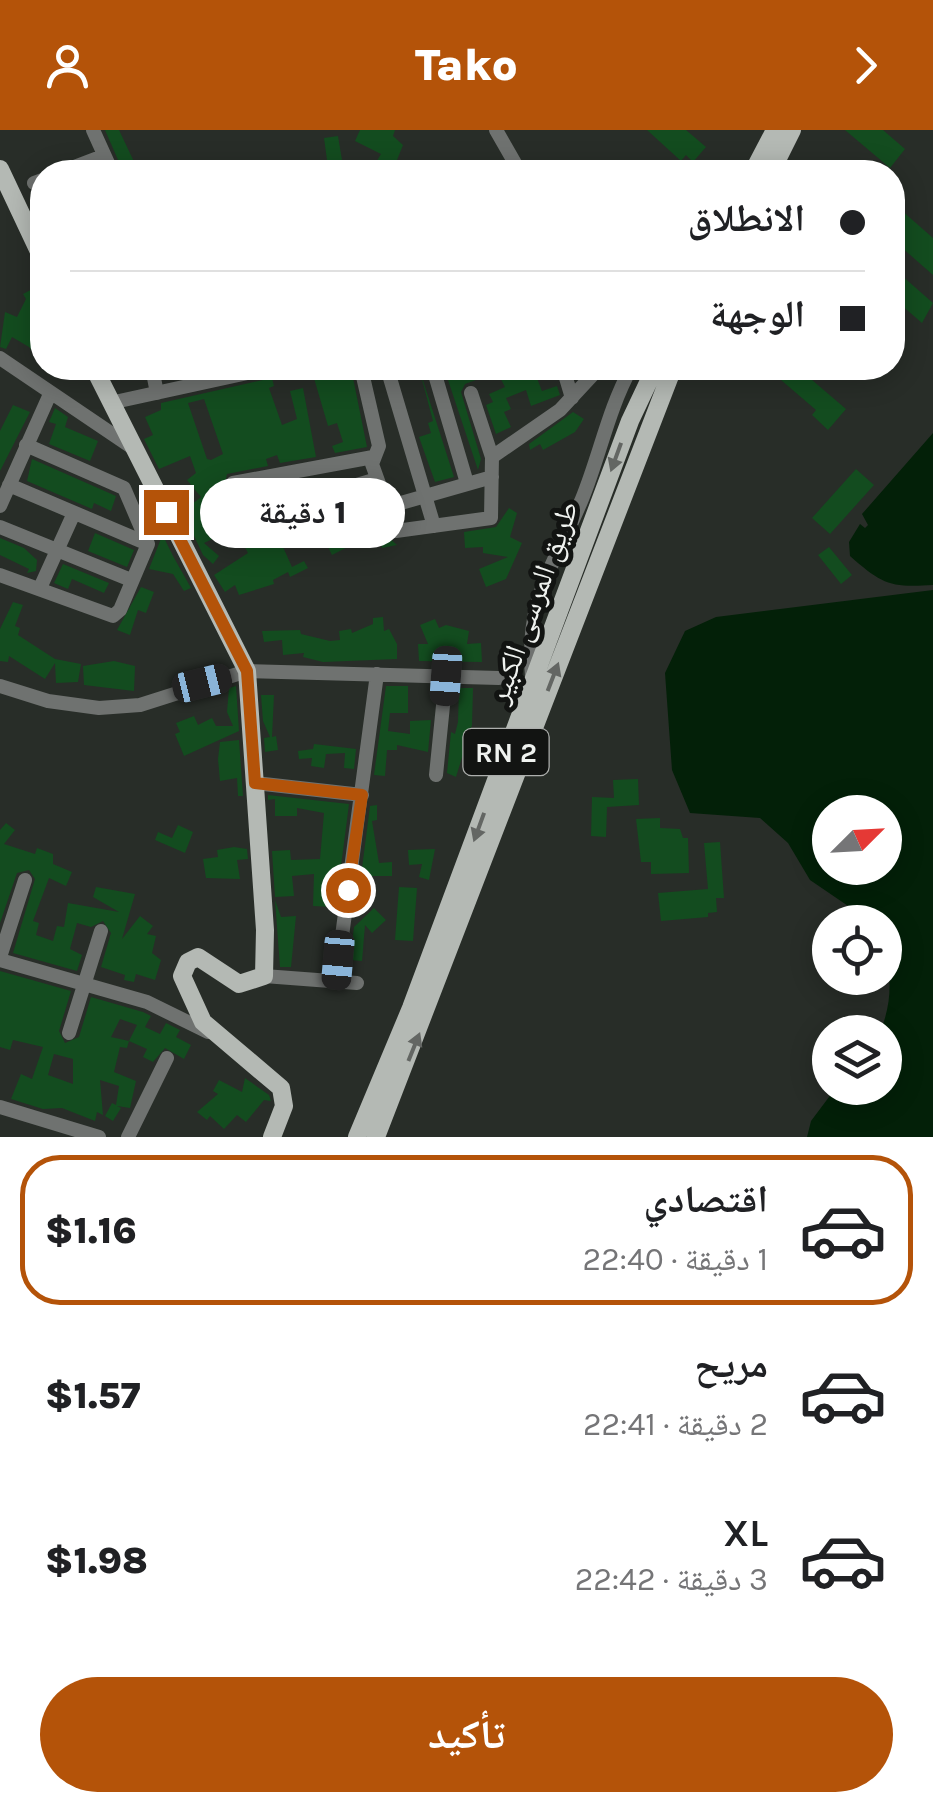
<!DOCTYPE html>
<html lang="ar">
<head>
<meta charset="utf-8">
<style>
  body { margin:0; font-family:Karla,"Noto Naskh Arabic",sans-serif; background:#f2f2f2; color:#202124; direction:rtl; height:100vh; display:flex; flex-direction:column; font-size:38px; white-space:nowrap }
  * { box-sizing:border-box; margin:0 }
  p { font-size:32px; color:#757577 }
  .icon { flex:none; width:55px; height:55px; fill:none; stroke:currentColor; stroke-width:2; stroke-linecap:round; stroke-linejoin:round }
  .map { position:relative; height:1007px; overflow:hidden; direction:ltr }
  .details { display:flex; flex-direction:column; background:#fff; flex:1 }
  .details>* { flex:none }
  .banner { position:absolute; left:30px; top:30px; width:875px; height:220px; border-radius:40px; box-shadow:0 5px 25px #0003; direction:rtl; display:grid; align-content:center; height:220px; padding:0 40px; background:#fff }
  .needle { width:65px; rotate:66deg }
  .buttons { position:absolute; left:812px; top:665px; display:grid; gap:20px }
  .buttons a { display:grid; place-items:center; width:90px; height:90px; border-radius:50%; background:#fff; box-shadow:0 5px 25px #0003; font-size:50px }
  .end { position:absolute; width:45px; height:45px; margin:-22px; border:12px solid #b45309; background:#fff; box-shadow:0 0 0 5px #fff }
  .from { border-radius:50% }
  .bubble { position:absolute; height:70px; border-radius:35px; background:#fff; box-shadow:0 5px 25px #0003; font-size:32px; font-weight:800; line-height:70px; text-align:center; direction:rtl }
  .car { position:absolute; width:30px; height:60px; margin:-30px -15px; border-radius:12px; box-shadow:0 0 8px 2px #0007; background:linear-gradient(#222 24%,#8ab4d8 0 40%,#222 0 76%,#8ab4d8 0 86%,#222 0) }
  .banner b { display:flex; align-items:center; gap:35px; height:95px; font-size:38px }
  .banner b+b { border-top:2px solid #e0e0e0 }
  .banner i { width:25px; height:25px; background:#202124 }
  ul { padding:18px 0 0; list-style:none }
  li { display:flex; align-items:center; gap:30px; height:150px; margin:0 20px 15px; padding:0 20px; border:5px solid transparent; border-radius:40px }
  li div { flex:1 }
  li b { display:block; font-size:38px }
  li em { font-style:normal; font-weight:800 }
  li.on { border-color:#b45309 }
  li>.icon { width:90px; height:90px; stroke-width:1.5 }
  .button { display:flex; gap:20px; margin-top:auto; padding:20px 40px }
  .button a { flex:1; height:115px; border-radius:60px; background:#b45309; color:#fff; font-size:40px; font-weight:800; line-height:115px; text-align:center }
  header { display:flex; justify-content:space-between; align-items:center; height:130px; padding:0 40px; background:#b45309; color:#fff; font-size:45px; font-weight:800 }
  .map>svg:first-child { display:block }
</style>
</head>
<body>
<header><svg class="icon" aria-label="forward" viewBox="0 0 24 24"><path d="M9 5l7 7-7 7"/></svg>Tako<svg class="icon" aria-label="person" viewBox="0 0 24 24"><circle cx="12" cy="8" r="4"/><path d="M4 21q1-7 8-7t8 7"/></svg></header>
<div class="map">
<svg width="933" height="1007" viewBox="0 0 933 1007">
  <rect width="100%" height="100%" fill="#282d28"/>
  <path fill="#032008" fill-rule="evenodd" d="M933 303V455C890 458 882 454 850 426L849 412 860 394 865 398 868 395 862 384Z
    M933 460V1007H807L811 991 835 959 885 958V902H880C898 859 885 834 885 792H864L854 780 810 750 788 713 760 688 690 683 672 640 665 543 685 501 716 487ZM830 682H885V738H830Z"/>
  <path fill="#134c1f" fill-rule="evenodd" d="M105 0H119L137 38 139 31 168 42 122 39Z
    M360 0H395L393 6 403 15 393 40 382 35 385 42H355L375 34 381 24 355 11Z
    M647 0H686L706 17 693 32 686 25 681 31Z
    M845 0H883L905 19 890 38Z
    M338 6 344 42H304L303 34 327 30 324 8Z
    M892 72 933 108V145L892 109Z
    M31 134 42 140V232L29 217 12 207 6 219 0 217 5 182 17 187 26 169 23 164 40 155Z
    M892 137 933 173 922 193 892 167Z
    M311 238H351L367 317 335 323 332 316 343 312 337 293 328 296Z
    M419 238 454 347 435 352 419 307 431 303 428 293 433 291Z
    M444 238H480L484 247 465 254 461 262 481 329 478 340Z
    M495 238H533L542 261 557 256 560 265 531 276 526 260 506 268 511 279 504 282 511 297 496 304 486 275 493 272 489 264 505 257Z
    M767 238H798L846 279 828 300 812 285 816 280Z
    M272 248 274 256 269 258 282 295 297 289 290 261 303 258 316 327 280 333 277 325 266 329 268 336 227 344 224 359 235 363 274 356 277 368 269 380 283 390 371 362 386 405 397 415 382 418 377 396 360 402 363 409 332 425 320 401 313 403 283 417 292 437 304 431 308 438 290 447 288 442 273 450 274 454 239 465 235 455 225 462 214 445 248 423 239 406 234 411 227 402 204 413 219 426 213 434 203 425 187 391 192 386 186 379 201 367 187 350 196 343 190 326 159 339 144 309 153 305 145 287 161 280V273ZM204 269 223 324 211 330 207 329 188 273Z
    M13 275 30 282 0 341V301Z
    M55 278 68 287 65 297 98 311 90 331 49 314 56 294 49 292Z
    M573 282 584 289 575 302 543 320 540 314 530 320 529 314Z
    M32 329 116 366 111 381 94 373 92 379 27 351Z
    M856 339 874 355 830 404 812 388Z
    M137 353 173 426 191 458 184 461 173 444 149 439 162 406Z
    M509 378 517 383 510 407 522 413 506 449 486 457 479 439 508 427 483 423V417L465 418 464 402 496 397Z
    M95 403 134 420 127 437 88 421Z
    M0 408 24 418 37 430 36 441 27 443 29 439 0 425Z
    M829 417 852 445 841 454 818 425Z
    M63 434 109 453 104 463 72 449 68 459 54 453Z
    M141 457 154 462 146 483 138 480 130 505 117 500Z
    M13 472 23 475 15 496 20 498 18 505 55 529 81 534 78 552 56 553 55 533 45 549 9 526 8 532 0 531V499Z
    M383 487 384 501 389 499 397 514V529L323 532 303 527 304 523 283 525 282 510 264 512 262 501 300 500 301 504 330 511 340 510 339 501 351 499 352 503 373 494V488Z
    M435 489 439 498 446 495 469 501 467 514 481 513 482 532 419 531 418 514H428L420 495Z
    M114 531 135 536 134 561 84 555 83 536Z
    M236 556 239 601 184 626 175 604 180 602 176 593 194 586 198 595 212 588 216 596H233L227 582 229 558Z
    M386 556H408V583H390L388 601 410 604V591L431 590 428 622 397 615V620H387L385 646 374 645Z
    M459 558H473L472 595 456 647 447 643 451 602 455 604 458 592Z
    M261 565H274L272 607 276 606 278 620 265 622 264 608 270 607 263 591Z
    M239 610 243 666H238L237 648 220 651 218 629 220 612Z
    M314 614 356 619 354 639 344 638 345 623 326 624 324 638 311 636 312 628 299 629 298 621 313 619Z
    M638 649 639 675 607 677 606 707 591 706 592 667 614 668 613 650Z
    M268 665 349 674 340 744H333L332 761 337 760 332 777 313 776 314 744 292 746 294 766 275 767 272 721 290 720 291 730 320 729 324 683 297 678V686H275V669L268 670Z
    M377 675V690L372 691 379 733 392 732V746H361L370 676Z
    M660 688V698L680 699 683 708H688L689 743 651 744V732H641L636 689Z
    M6 693 15 700 4 714 35 724 37 718 53 724V734L72 742 66 756 49 748 33 791 39 793 36 805 53 811 57 796 64 797 68 773 119 782 93 767 96 757 135 764 122 809 140 786 153 796 147 804 156 806 152 823 161 830 155 850 136 844 134 852 124 850 125 845 101 837 111 803 103 791 91 797 77 793 70 819 82 825 77 841 13 823 35 749 29 740 17 743 0 793V700Z
    M178 695 193 702 185 723 155 710 158 702 172 708Z
    M720 712 724 768H716L717 782 708 783V787L661 791 658 763 708 759 704 713Z
    M234 717 247 719 248 729 237 730 240 749 206 748 203 729 218 727 217 720Z
    M435 719 429 750 419 747 422 734 409 735 408 720Z
    M399 757 417 758 413 811 395 810Z
    M275 770 281 787 296 786 291 837H280Z
    M374 778 386 790 372 803 365 795 362 831 350 830 354 797Z
    M0 841 71 861 59 901 65 913 79 907 91 867 143 882 151 886 145 897 160 904 166 893 180 900 176 907 191 915 184 929 165 918 153 932 143 927 147 919 129 911 137 895 120 889 111 907 129 911 127 918 120 917 114 942 136 951 130 978 117 976 121 978 113 991 105 986 112 973 116 975 119 956 100 950 103 985 97 982 95 991 62 978 43 979 11 969 21 944 32 949 43 917 13 910 10 920 0 917ZM54 924 73 929V954L48 945Z
    M245 948 269 965 271 971 264 970 246 992 237 985 224 999 210 986 207 990 197 982 218 964 213 961 219 950 242 962Z"/>
  <g fill="none" stroke-linecap="round" stroke-linejoin="round">
    <path stroke="#6f7270" stroke-width="14" d="M93 0 112 42
      M496 0 520 42
      M61 42 103 26
      M34 53 42 50
      M0 228 130 316
      M152 238 157 263
      M361 238 379 316 372 334 396 401 491 388 492 327 471 263
      M387 238 434 396
      M433 238 467 353
      M563 238 572 268
      M110 273 270 238
      M492 327 560 280 599 238
      M233 353 373 327
      M9 355 148 414
      M0 376 50 264
      M387 377 492 347
      M279 378 377 349
      M0 397 131 450
      M0 445 113 486 120 480 148 414 124 358 26 315
      M40 458 74 383
      M532 547C525 467 554 437 582 369 600 325 608 280 631 238
      M0 556 48 571 99 578 140 575 247 541 499 548
      M436 645 446 546
      M255 653 362 665
      M0 827 25 750
      M0 830 147 872 208 902
      M264 846 357 853
      M336 851 377 544
      M69 903 101 801
      M0 977 99 1007
      M128 1007 167 928"/>
    <path stroke="#b4b9b4" stroke-width="18" d="M0 39 42 128
      M753 42 775 0
      M771 42 792 0
      M94 238 247 541 265 800 264 846 239 854 198 827 188 832 182 846 203 892 281 958 284 976 272 1007
      M357 1007 411 878 630 291 655 238
      M376 1007 673 238"/>
  </g>
  <defs><path id="oneway-solid" d="M-6-.8H1V-3.2L6.5 0L1 3.2V.8H-6Z" transform="scale(2.5)"/></defs>
  <g fill="#636663">
    <use href="#oneway-solid" transform="translate(616 327) rotate(110)"/>
    <use href="#oneway-solid" transform="translate(553 547) rotate(-69)"/>
    <use href="#oneway-solid" transform="translate(479 697) rotate(110)"/>
    <use href="#oneway-solid" transform="translate(414 917) rotate(-68)"/>
  </g>
  <g fill="none" stroke-linecap="round" stroke-linejoin="round">
    <path stroke="#b45309" stroke-width="12" d="M166 382 247 541 255 653 362 665 348 760"/>
  </g>
  <g text-anchor="middle" dominant-baseline="central" stroke-width="10" stroke-linejoin="round" paint-order="stroke">
    <rect fill="#121412" stroke="#adafad" stroke-width="2.5" x="463.5" y="599" width="85" height="46" rx="8"/>
    <g font-size="28" font-weight="bold" fill="#eff2ef">
      <text x="506" y="622">RN 2</text>
    </g>
    <g font-size="30" fill="#eff2ef" stroke="#121412">
      <text transform="translate(533 472) rotate(-70)">طريق المرسى الكبير</text>
    </g>
  </g>
</svg>
<div class="buttons">
<a><svg class="needle" viewBox="-14 -14 28 28"><path d="M0-13l5 13h-10z" fill="#e53935"/><path d="M0 13l5-13h-10z" fill="#757577"/></svg></a>
<a><svg class="icon" aria-label="locate" viewBox="0 0 24 24"><circle cx="12" cy="12" r="6"/><path d="M12 2v4M12 18v4M2 12h4M18 12h4"/></svg></a>
<a><svg class="icon" aria-label="layers" viewBox="0 0 24 24"><path d="M12 4l9 5-9 5-9-5zM3 14l9 5 9-5"/></svg></a>
</div>
<i class="end from" style="left:348px;top:760px"></i>
<i class="end" style="left:166px;top:382px"></i>
<div class="bubble" style="left:200px;top:348px;width:205px">1 دقيقة</div>
<i class="car" style="left:446px;top:546px;rotate:184deg"></i>
<i class="car" style="left:202px;top:553px;rotate:76deg"></i>
<i class="car" style="left:338px;top:830px;rotate:185deg"></i>
<div class="banner">
<b><i class="from"></i>الانطلاق</b>
<b><i></i>الوجهة</b>
</div>
</div>
<section class="details">
<ul>
<li class="on"><svg class="icon" aria-label="car" viewBox="0 0 24 24"><path d="M5 17H2v-5l4-1 3-4h7l3 4 3 1v5h-3M9 17h6M6 11h13"/><circle cx="7" cy="17" r="2"/><circle cx="17" cy="17" r="2"/></svg><div><b>اقتصادي</b><p>1 دقيقة · 22:40</p></div><em>$1.16</em></li>
<li><svg class="icon" aria-label="car" viewBox="0 0 24 24"><path d="M5 17H2v-5l4-1 3-4h7l3 4 3 1v5h-3M9 17h6M6 11h13"/><circle cx="7" cy="17" r="2"/><circle cx="17" cy="17" r="2"/></svg><div><b>مريح</b><p>2 دقيقة · 22:41</p></div><em>$1.57</em></li>
<li><svg class="icon" aria-label="car" viewBox="0 0 24 24"><path d="M5 17H2v-5l4-1 3-4h7l3 4 3 1v5h-3M9 17h6M6 11h13"/><circle cx="7" cy="17" r="2"/><circle cx="17" cy="17" r="2"/></svg><div><b>XL</b><p>3 دقيقة · 22:42</p></div><em>$1.98</em></li>
</ul>
<div class="button"><a>تأكيد</a></div>
</section>
</body>
</html>
